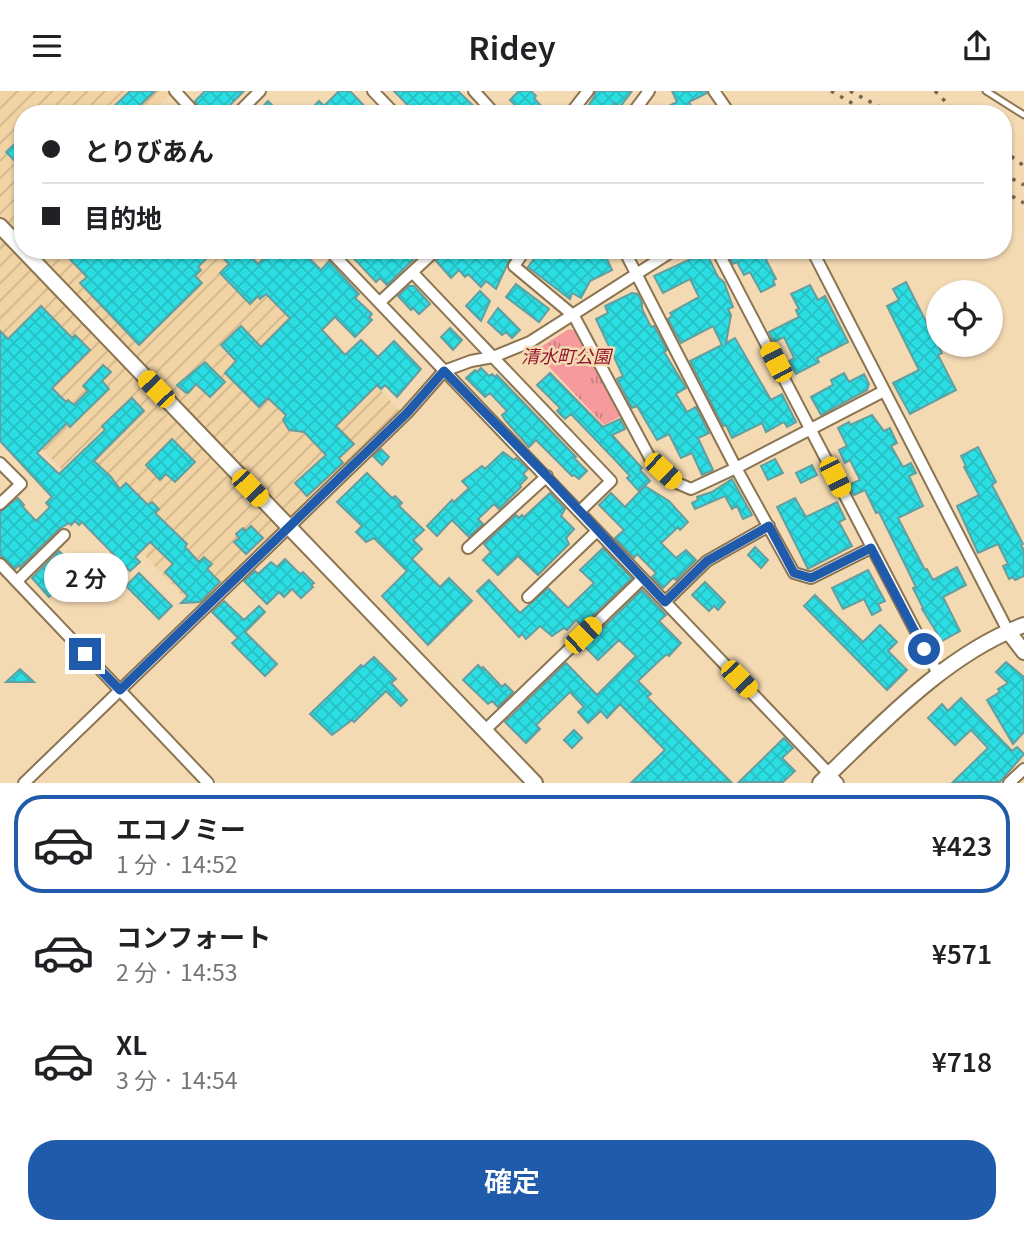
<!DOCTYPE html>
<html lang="ja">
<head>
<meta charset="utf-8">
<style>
  body { margin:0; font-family:Georgia,"Noto Sans JP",serif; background:#f6f6f6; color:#202124; height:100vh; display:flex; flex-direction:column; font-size:26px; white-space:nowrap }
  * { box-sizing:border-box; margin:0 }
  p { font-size:23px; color:#757577 }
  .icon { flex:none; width:38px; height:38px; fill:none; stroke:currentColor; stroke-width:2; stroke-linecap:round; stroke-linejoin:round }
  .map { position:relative; height:692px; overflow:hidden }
  .sheet { display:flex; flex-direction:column; background:#fff; flex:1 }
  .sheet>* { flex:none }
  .top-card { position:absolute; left:14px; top:14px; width:998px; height:154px; border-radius:28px; box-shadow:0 2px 5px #0004; display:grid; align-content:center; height:154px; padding:0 28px; background:#fff }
  .tools { position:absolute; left:926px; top:189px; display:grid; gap:14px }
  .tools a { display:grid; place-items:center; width:77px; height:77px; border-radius:50%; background:#fff; box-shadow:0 2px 5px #0004; font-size:35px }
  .end { position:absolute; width:32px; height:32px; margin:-16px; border:9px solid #1f5aab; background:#fff; box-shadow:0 0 0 4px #fff }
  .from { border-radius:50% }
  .bubble { position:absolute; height:49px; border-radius:24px; background:#fff; box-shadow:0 2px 5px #0004; font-size:23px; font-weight:600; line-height:49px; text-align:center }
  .car { position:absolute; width:21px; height:42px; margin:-21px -10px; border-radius:9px; box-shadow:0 0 5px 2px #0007; background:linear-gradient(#f5c518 24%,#345 0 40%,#f5c518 0 76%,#345 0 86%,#f5c518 0) }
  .top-card b { display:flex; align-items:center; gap:24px; height:66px; font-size:26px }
  .top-card b+b { border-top:2px solid #e0e0e0 }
  .top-card i { width:18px; height:18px; background:#202124 }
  ul { padding:12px 0 0; list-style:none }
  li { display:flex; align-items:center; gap:21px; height:98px; margin:0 14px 10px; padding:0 14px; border:4px solid transparent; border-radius:28px }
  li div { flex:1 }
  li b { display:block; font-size:26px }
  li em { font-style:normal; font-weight:600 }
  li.active { border-color:#1f5aab }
  li>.icon { width:63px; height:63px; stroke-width:1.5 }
  .primary-button { display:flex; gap:14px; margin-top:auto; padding:14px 28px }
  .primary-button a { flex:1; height:80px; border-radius:28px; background:#1f5aab; color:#fff; font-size:28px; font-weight:600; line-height:80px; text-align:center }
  header { display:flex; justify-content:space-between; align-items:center; height:91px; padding:0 28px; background:#fff; font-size:32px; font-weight:600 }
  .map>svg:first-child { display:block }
</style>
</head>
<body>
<header><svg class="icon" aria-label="menu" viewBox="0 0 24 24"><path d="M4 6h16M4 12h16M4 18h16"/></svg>Ridey<svg class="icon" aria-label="share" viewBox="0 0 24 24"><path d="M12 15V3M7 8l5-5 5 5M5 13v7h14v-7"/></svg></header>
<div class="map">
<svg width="1024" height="692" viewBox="0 0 1024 692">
  <defs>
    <pattern id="industrial-furrows" width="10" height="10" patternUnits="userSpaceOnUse" patternTransform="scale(1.75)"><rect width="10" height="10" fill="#f1d3a4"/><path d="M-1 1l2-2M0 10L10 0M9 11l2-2" fill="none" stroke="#d0b68d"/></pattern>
    <pattern id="grass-tufts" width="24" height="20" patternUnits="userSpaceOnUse" patternTransform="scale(1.75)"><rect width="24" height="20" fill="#f69a9d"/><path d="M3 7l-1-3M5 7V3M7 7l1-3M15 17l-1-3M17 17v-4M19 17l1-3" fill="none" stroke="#c87e80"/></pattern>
    <pattern id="building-cross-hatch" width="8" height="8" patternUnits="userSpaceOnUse" patternTransform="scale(1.75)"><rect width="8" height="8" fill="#2bdee3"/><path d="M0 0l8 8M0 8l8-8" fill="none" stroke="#27bfc2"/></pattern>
  </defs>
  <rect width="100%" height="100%" fill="#f4dab3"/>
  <path fill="url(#industrial-furrows)" d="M0 0H165L169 4 151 23H23V159H249L401 321 196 518 0 314Z"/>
  <path fill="url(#grass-tufts)" d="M569 238 578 241 621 325 604 334 534 260Z"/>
  <path fill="url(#building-cross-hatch)" stroke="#659e9f" stroke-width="2" d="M130 0H155L131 23H106Z
    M205 0H244L227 17 229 23H204L195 10Z
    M339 0H350L372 23H306L319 10 324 15Z
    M394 0H458L482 23H416Z
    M519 0H531L536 5 534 7 548 23H524L510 9Z
    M596 0H632L620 16 615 12 607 23H583L594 6Z
    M672 0H706L707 2 689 11 695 23H653L677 11Z
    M268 10 281 23H256Z
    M23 45V78L6 61Z
    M61 159H215L198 176 201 179 195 185 202 192 139 254 80 192 87 186Z
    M215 159H244L258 173 272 159H301L321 179 329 170 359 203 355 207 372 223 369 226 372 229 355 246 335 226 322 239 345 264 361 249 378 266 394 250 421 278 397 306 385 294 381 298 377 294 336 335 354 353 339 367 343 372 307 405 295 392 326 364 304 341 289 339 283 329 286 324 268 307 259 316 225 282 236 270 221 254 241 235 261 256 290 227 266 203 260 208 258 205 250 213 220 182 229 173Z
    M346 159H423L387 194 380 187 376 191Z
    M447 159H514L496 198 486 190 481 196 468 183 465 186 459 179 451 187 436 170Z
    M555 159H603L612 179 590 190 581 207 572 202 570 208 528 176 538 162 543 165Z
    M735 159H761L776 188 773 189 775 194 761 201 750 181 744 184 737 171 733 173 728 163Z
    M706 161 718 186 724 191 733 216 728 218 731 224 726 252 735 247 771 309 782 303 796 331 787 336 784 331 766 341 762 332 732 347 726 334 723 335 690 270 722 254 713 235 681 252 668 228 672 225 670 222 699 206 690 188 663 202 654 185Z
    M906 191 942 262 938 264 956 299 910 323 893 292 919 279 887 215 899 209 893 198Z
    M516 193 549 218 539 231 506 206Z
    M810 194 818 209 825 205 848 251 817 267 819 271 796 283 789 270 794 267 793 265 784 246 774 251 769 241 799 226 796 219 799 218 791 203Z
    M409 195H414L430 213 419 223 413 217 411 219 398 205Z
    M480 200 490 210 481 230 466 215Z
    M632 202 638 203 642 212V218L651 236 654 235 667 259 664 261 686 297 676 303 687 321 696 316 709 342 698 347 713 379 702 384 692 362 681 367 669 343 657 349 637 315 632 317 617 288 623 285 596 228 608 222 605 215Z
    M41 215 72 247 75 244 90 259 52 297 66 311 68 309 74 314 88 300 83 295 103 274 111 281 102 290 109 298 70 336 67 332 37 362 59 383 105 339 102 335 132 307 144 320 94 370 111 386 120 398 126 392 148 414 152 411 159 418 155 422 187 453 185 456 199 471 204 466 212 473 207 478 220 491 200 511 181 512 188 505 165 481 173 473 150 451 135 466 140 471 130 480 82 431 79 434 75 430 71 434 69 432 59 438 20 476 19 474 15 478 0 464V421L18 407 24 414 22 415 36 430 50 416 46 412 52 406 0 350V240L8 248Z
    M498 217 520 239 512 247 506 241 502 244 488 231Z
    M450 237 462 249 453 259 441 246Z
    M205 271 225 291 210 306 196 293 188 302 185 301 177 294Z
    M481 277 489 285 492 283 495 286 497 284 576 366 574 367 587 380 579 388 574 384 572 385 536 349 529 356 505 329 502 324 507 320 490 302 485 306 466 287 475 279 477 281Z
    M550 282 603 336 620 328 625 338 612 344 642 377 640 379 650 390 639 400 627 387 630 385 616 370 571 323 565 328 557 320 560 317 537 294Z
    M844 282 849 291 864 283 869 293 867 299 821 324 811 306 833 294 831 289Z
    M872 324 884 340 890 337 897 352 891 355 903 376 911 372 916 382 909 385 923 415 898 427 925 479 927 478 933 489 957 476 966 494 943 506 960 540 942 550 922 518 923 517 913 497 916 496 879 421 876 422 865 399 854 404 848 394 860 389 850 369 845 372 839 359 847 355 838 337 849 331 850 334Z
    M172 348 195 371 175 391 166 383 160 389 146 374Z
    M978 356 996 391 992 394 1023 453 1021 454 1024 460V485L1015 489 1013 486 1009 488 1003 475 1008 473 998 453 978 462 957 415 979 404 964 376 966 375 961 365Z
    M381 358 389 366 382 374 373 365Z
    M503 361 514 369 516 367 528 378 523 383 527 387 520 394 521 396 499 418 494 413 478 428 483 433 469 446 452 429 437 445 427 435 452 409 454 411 469 397 462 390 482 375 485 378Z
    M775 368 783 382 768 389 761 375Z
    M812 374 817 384 801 392 796 382Z
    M367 382 392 407 395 405 402 412 399 415 424 439 413 449 422 458 412 468 440 496 449 487 472 510 428 554 382 505 407 480 374 447 366 451 356 441 362 435 337 411Z
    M732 388 752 424 743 428 737 415 732 418 725 405 695 418 692 412 698 409 697 406 712 401Z
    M645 395 669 410 688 431 680 439 678 436 661 452 676 467 686 459 696 469 676 489 673 487 663 497 652 486 656 482 637 463 634 467 615 447 624 439 599 414 611 402 625 416Z
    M550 402 565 418 561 425 574 438 566 447 569 453 538 484 518 465 498 484 483 469 491 461 484 453 516 424 519 427 522 424 524 426Z
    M795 407 806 426 837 411 845 428 839 431 852 455 808 478 777 416Z
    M251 435 263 447 246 463 234 451 239 447 236 443 243 437 246 440Z
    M755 456 768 469 761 477 748 464Z
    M603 457 632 487 582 535 576 529 567 539 564 537 552 545 540 535 526 548 522 543 519 546 477 500 489 489 520 522 548 497 568 517 594 492 580 479Z
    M59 460 77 478 49 506 32 487Z
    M285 468 300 483 303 481 314 492 311 494 313 496 301 507 292 498 284 506 279 501 267 513 244 490 255 480 258 483 271 471 277 476Z
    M868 479 885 510 878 513 881 519 872 524 864 508 843 518 832 497Z
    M139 482 172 515 159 528 126 495Z
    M705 491 725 511 718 519 714 515 709 520 692 504Z
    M642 499 666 524 659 530 681 552 669 565 667 563 660 569 638 590 651 603 647 606 731 691H632L665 659 620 613 607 627 601 620 588 632 578 621 584 616 570 601 536 634 540 638 526 652 505 631 566 572 597 604 636 565 619 549 598 569 584 555Z
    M815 504 863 551 880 534 897 551 888 560 907 579 887 599 804 515Z
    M224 510 244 529 259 515 265 521 245 541 277 573 265 585 232 552 238 547 212 521Z
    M374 566 396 588 391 592 407 609 401 615 386 600 354 631 352 629 332 644 310 623 361 574 363 576Z
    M1006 571 1024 586V641L1013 653 987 609 1000 601 998 598 1008 592 996 581Z
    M478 574 482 578 483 576 502 596 505 593 513 601 498 616 492 610 488 613 463 589Z
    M20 578 34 591H6Z
    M961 607 1012 660 1017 656 1024 663 1000 691H953L988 657 971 639 955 654 928 627 942 613 948 620Z
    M574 639 582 647 572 657 564 649Z
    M784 647 793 657 782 667 795 680 783 691H739Z"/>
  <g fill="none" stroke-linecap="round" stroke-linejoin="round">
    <defs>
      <path id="service" d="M986 0 1024 24"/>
      <path id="minor" d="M175 0 196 23
        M373 0 395 23
        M474 0 495 23
        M714 0 730 23
        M237 23 260 0
        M570 23 588 0
        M632 23 649 0
        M329 159 838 692
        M525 159 514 175 574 225 650 367 677 392 691 398 736 377 794 482 811 487 871 457
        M624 159 736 377 884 300
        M717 159 938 583
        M812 159 1008 540
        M412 181 611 390 580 420
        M380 211 436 159
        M0 372 21 393 0 413
        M468 457 547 385
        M0 473 208 692
        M17 490 64 444
        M528 506 597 440
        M665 511 707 470 769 435
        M485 639 642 488
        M24 692 407 322 444 280 471 270 493 266 530 251 674 159
        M1009 692 1024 678"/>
      <path id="tertiary" d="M0 135 23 159
        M23 159 535 692
        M1008 540 1024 561
        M820 692C881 634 944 564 1024 534"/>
    </defs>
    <use href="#service" stroke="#8b7450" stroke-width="9"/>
    <use href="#minor" stroke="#8b7450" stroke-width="14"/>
    <use href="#tertiary" stroke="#8b7450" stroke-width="18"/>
    <use href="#service" stroke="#fff" stroke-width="5"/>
    <use href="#minor" stroke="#fff" stroke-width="10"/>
    <use href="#tertiary" stroke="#fff" stroke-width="14"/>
    <path stroke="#74654e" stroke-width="3.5" stroke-dasharray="3.5 7" stroke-linecap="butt" d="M831 0 859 16
      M850 0 893 23
      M935 0 958 23
      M1003 59 1024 75
      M1003 83 1024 94
      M1003 100 1024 112"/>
  </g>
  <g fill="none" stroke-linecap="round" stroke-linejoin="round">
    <path stroke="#1f5aab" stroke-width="9" d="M85 563 120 599 407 322 444 280 547 385 665 511 707 470 769 435 794 482 811 487 871 457 924 558"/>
  </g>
  <g text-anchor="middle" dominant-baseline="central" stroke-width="5" stroke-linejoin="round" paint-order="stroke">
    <g font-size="18" font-style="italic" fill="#92152d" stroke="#f4dab3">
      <text x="566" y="264">清水町公園</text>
    </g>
  </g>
</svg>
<div class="tools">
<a><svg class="icon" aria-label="locate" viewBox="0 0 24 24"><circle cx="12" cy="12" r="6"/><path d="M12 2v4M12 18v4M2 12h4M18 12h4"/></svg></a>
</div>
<i class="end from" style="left:924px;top:558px"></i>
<i class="end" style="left:85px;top:563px"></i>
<div class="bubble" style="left:44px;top:462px;width:84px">2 分</div>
<i class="car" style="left:776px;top:271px;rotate:332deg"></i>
<i class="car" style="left:156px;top:298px;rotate:316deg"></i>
<i class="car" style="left:663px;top:380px;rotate:133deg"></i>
<i class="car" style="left:835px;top:386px;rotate:153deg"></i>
<i class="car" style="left:250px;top:397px;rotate:136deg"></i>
<i class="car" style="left:583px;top:544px;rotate:46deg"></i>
<i class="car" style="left:739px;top:588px;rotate:136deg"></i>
<div class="top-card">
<b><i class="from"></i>とりびあん</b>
<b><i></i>目的地</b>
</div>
</div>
<section class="sheet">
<ul>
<li class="active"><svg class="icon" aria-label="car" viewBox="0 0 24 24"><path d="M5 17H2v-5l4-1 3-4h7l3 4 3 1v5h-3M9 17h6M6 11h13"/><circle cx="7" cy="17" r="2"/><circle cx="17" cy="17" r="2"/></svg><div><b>エコノミー</b><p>1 分 · 14:52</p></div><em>¥423</em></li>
<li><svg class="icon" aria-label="car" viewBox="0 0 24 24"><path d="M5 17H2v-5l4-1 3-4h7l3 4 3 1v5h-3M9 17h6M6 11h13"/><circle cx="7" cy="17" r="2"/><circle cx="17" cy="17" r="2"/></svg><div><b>コンフォート</b><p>2 分 · 14:53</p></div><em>¥571</em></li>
<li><svg class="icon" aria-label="car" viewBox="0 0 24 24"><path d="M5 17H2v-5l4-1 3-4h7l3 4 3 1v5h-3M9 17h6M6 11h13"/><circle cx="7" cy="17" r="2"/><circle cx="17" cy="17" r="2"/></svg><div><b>XL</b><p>3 分 · 14:54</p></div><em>¥718</em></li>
</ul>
<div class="primary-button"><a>確定</a></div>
</section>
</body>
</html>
